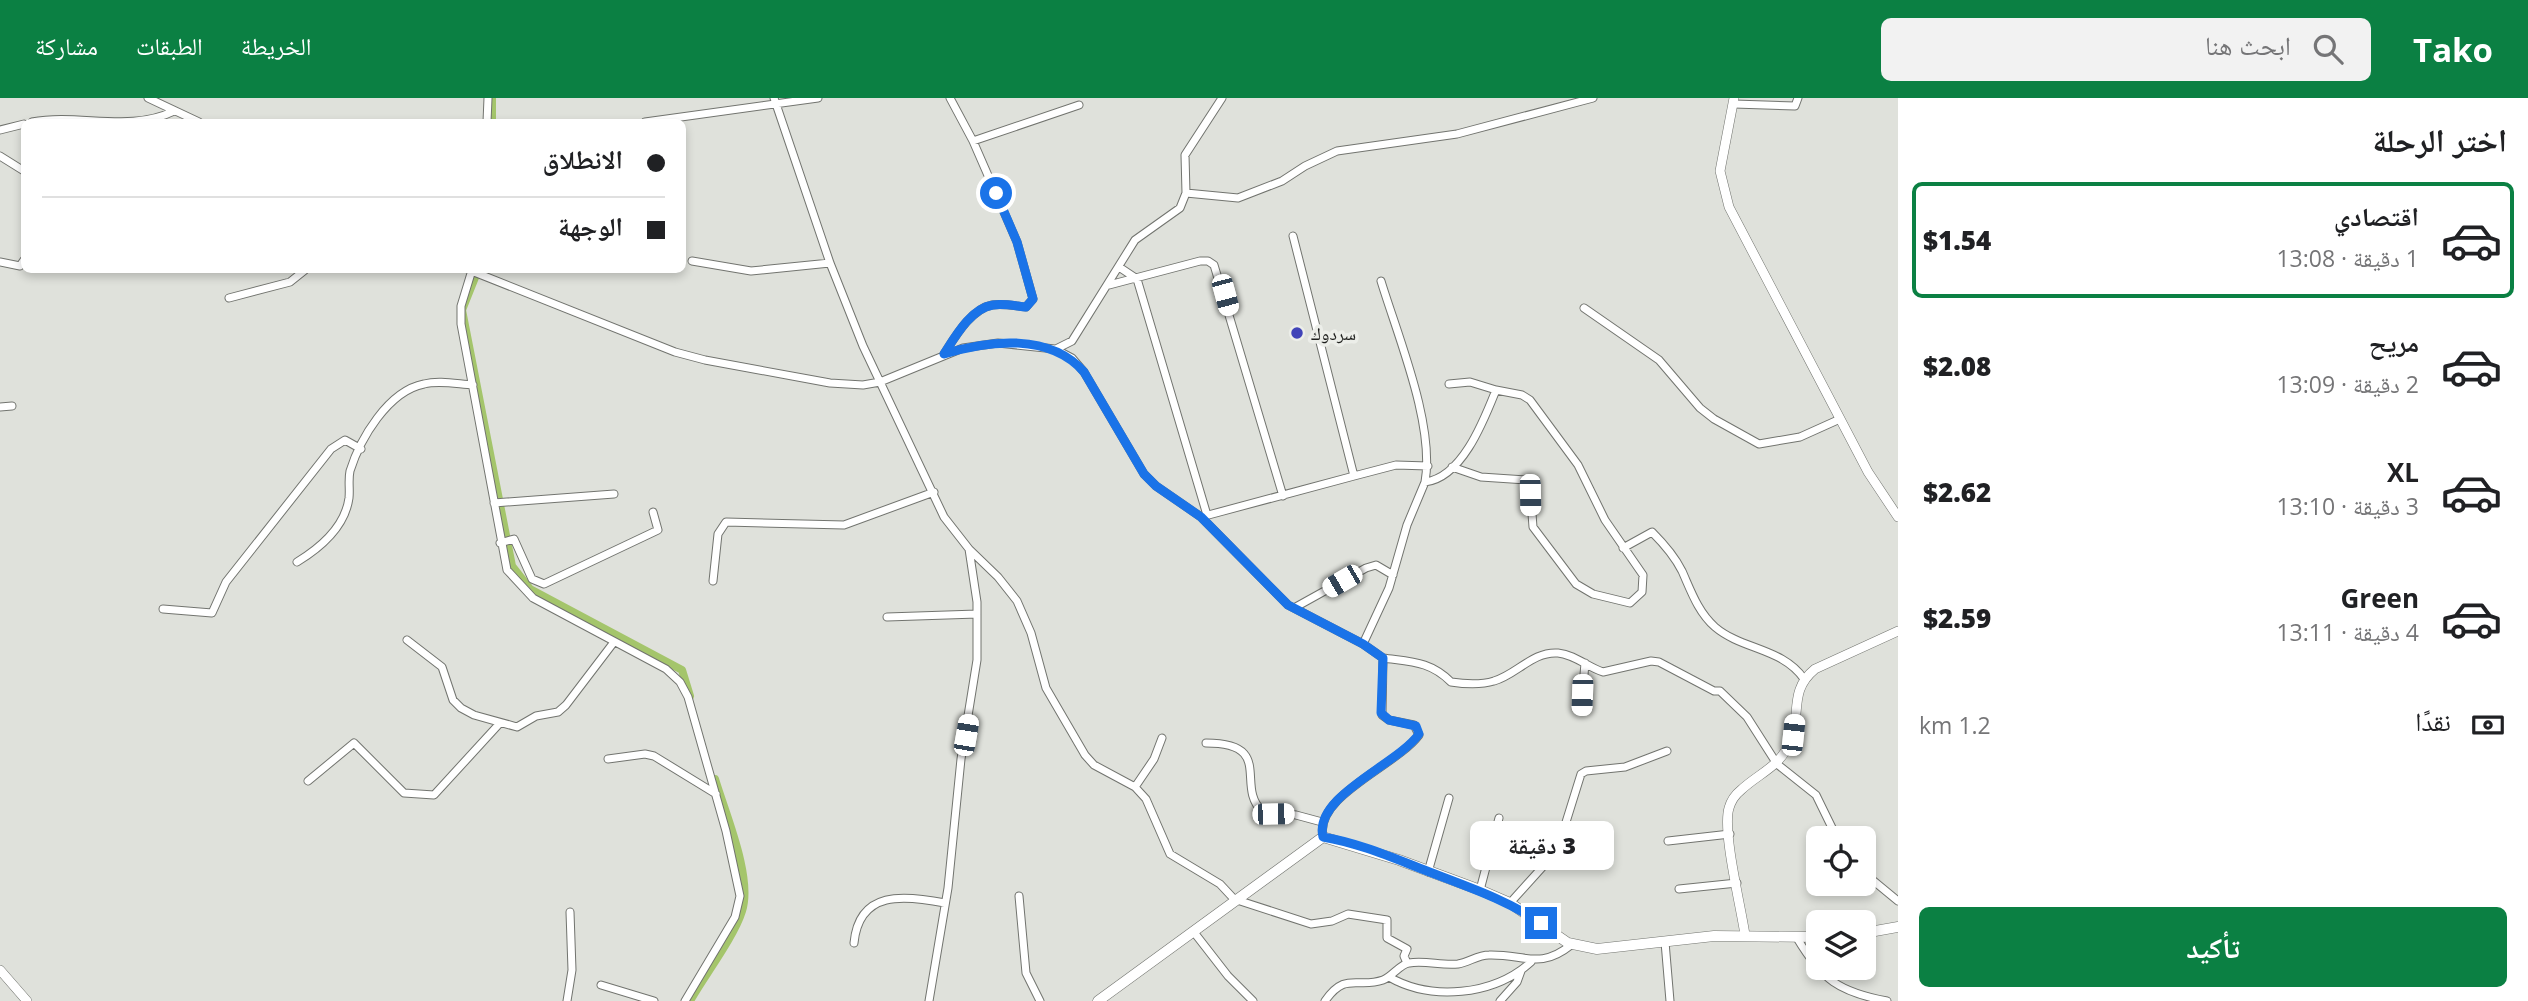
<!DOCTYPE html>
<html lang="ar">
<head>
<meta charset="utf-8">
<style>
  body { margin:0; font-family:"Open Sans","Noto Naskh Arabic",sans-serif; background:#f2f2f2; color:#202124; direction:rtl; height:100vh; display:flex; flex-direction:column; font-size:26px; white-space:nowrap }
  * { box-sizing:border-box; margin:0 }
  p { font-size:23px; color:#757577 }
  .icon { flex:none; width:38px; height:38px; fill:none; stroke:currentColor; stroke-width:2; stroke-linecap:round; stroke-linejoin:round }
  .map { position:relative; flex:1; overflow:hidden; direction:ltr }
  .drawer { display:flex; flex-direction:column; background:#fff; width:630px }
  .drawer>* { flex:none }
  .hud { position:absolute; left:21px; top:21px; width:665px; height:154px; border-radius:10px; box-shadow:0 4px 10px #0003; direction:rtl; display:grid; align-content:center; height:154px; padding:0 21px; background:#fff }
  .buttons { position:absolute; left:1806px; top:728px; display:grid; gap:14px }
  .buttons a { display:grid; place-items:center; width:70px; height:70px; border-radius:10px; background:#fff; box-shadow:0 4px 10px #0003; font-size:35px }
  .end { position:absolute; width:32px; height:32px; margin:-16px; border:9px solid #1a73e8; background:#fff; box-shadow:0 0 0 4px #fff }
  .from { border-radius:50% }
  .bubble { position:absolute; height:49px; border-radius:10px; background:#fff; box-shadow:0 4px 10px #0003; font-size:23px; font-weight:800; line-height:49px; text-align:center; direction:rtl }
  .car { position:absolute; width:21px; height:42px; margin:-21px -10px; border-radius:9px; box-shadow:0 0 5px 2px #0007; background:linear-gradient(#fff 24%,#345 0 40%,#fff 0 76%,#345 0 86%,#fff 0) }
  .hud b { display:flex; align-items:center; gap:24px; height:66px; font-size:26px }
  .hud b+b { border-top:2px solid #e0e0e0 }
  .hud i { width:18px; height:18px; background:#202124 }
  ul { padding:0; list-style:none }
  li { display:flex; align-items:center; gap:21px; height:116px; margin:0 14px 10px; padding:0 7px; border:4px solid transparent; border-radius:10px }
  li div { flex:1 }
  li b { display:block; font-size:26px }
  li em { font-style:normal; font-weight:800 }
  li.active { border-color:#0b8043 }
  li>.icon { width:63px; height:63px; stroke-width:1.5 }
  h2 { padding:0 21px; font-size:32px; line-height:84px }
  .pay { display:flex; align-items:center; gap:18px; height:77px; padding:0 21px; font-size:26px }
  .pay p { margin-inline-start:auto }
  .primary-button { display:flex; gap:14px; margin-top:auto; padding:14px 21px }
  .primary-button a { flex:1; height:80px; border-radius:10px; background:#0b8043; color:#fff; font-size:28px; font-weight:800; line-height:80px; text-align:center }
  header { display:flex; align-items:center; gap:42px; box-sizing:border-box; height:98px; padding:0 35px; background:#0b8043; color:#fff }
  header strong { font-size:33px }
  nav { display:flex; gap:38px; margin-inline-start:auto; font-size:24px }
  .search { width:490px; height:63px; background:#f2f2f2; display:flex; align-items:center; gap:18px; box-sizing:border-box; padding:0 24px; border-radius:10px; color:#757577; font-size:26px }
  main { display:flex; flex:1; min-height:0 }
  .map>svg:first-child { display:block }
</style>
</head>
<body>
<header>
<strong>Tako</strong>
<div class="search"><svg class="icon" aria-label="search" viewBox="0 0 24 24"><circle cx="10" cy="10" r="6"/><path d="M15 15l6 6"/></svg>ابحث هنا</div>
<nav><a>الخريطة</a><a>الطبقات</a><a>مشاركة</a></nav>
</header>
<main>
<section class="drawer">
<h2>اختر الرحلة</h2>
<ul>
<li class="active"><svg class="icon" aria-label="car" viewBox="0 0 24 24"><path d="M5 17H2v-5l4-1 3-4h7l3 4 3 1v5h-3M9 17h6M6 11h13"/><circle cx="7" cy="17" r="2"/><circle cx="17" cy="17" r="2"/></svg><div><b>اقتصادي</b><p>1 دقيقة · 13:08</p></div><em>$1.54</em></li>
<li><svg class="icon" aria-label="car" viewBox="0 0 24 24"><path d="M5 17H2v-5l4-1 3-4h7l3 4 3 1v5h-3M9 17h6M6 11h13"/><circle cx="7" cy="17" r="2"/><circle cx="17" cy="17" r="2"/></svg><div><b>مريح</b><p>2 دقيقة · 13:09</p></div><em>$2.08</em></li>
<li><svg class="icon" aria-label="car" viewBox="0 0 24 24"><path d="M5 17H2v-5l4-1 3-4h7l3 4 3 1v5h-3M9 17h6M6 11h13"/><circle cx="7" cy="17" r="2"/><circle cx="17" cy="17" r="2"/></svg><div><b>XL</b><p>3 دقيقة · 13:10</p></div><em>$2.62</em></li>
<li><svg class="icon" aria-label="car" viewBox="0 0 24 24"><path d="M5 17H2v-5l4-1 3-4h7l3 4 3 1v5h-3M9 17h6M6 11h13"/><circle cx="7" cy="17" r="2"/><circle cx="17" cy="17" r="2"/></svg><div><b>Green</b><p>4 دقيقة · 13:11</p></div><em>$2.59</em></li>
</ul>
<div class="pay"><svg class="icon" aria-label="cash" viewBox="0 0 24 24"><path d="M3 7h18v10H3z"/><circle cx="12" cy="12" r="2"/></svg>نقدًا<p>1.2 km</p></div>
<div class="primary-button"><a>تأكيد</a></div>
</section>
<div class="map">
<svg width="1898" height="903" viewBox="0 0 1898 903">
  <rect width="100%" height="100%" fill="#dfe1db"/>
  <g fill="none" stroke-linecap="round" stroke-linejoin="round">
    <path stroke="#a4c56b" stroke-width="8" d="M492 0V24
      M478 172 462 212 512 468 530 491 682 572 690 598
      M690 903C704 878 734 839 742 813 753 779 725 715 715 681"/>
    <defs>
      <path id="minor" d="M148 0 199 24
        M774 0 830 165 863 248 944 419 969 451 977 504V562L961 661 948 790 929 903
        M950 0 973 43
        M1734 6 1795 8 1798 0
        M32 24C79 15 130 35 174 13
        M487 24 488 0
        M645 24 818 0
        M0 32 24 26
        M0 58 24 73
        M1186 95 1238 100 1282 83 1305 68 1337 53 1457 36 1593 0
        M692 163 751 173 830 165
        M0 164 20 168 24 162
        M1119 169 1137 181 1207 417
        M469 172 675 254 705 262 830 285 863 287 880 284 963 250 998 245 1055 251 1072 260 1084 274 1144 376 1156 388 1201 419 1354 378 1293 138
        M472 172 461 208V226L507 472 533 500 666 571 680 584 688 599 726 733 740 798 735 819 685 903
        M1381 183C1398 239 1435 327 1425 384 1462 380 1484 322 1496 292L1470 284 1449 286
        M1109 187 1200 163H1208L1214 167 1283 398
        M229 200 290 184 305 172
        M1584 210 1659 262 1700 310 1714 321 1759 346 1800 339 1840 321
        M1056 251 1072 243 1135 142 1180 110 1186 95 1185 57 1222 0
        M944 256C955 239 971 211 992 207 1002 205 1015 208 1026 209L1033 201 1017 144 973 43 1079 7
        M0 309 12 308
        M1452 369 1481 379 1527 382 1530 389 1533 429 1576 486 1593 496 1630 505 1642 494 1643 477 1605 422 1578 367 1530 302 1522 297 1496 292
        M1354 378 1396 367 1428 368
        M494 405 614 396
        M1201 419 1288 507 1363 546
        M500 445 514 441 532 481 544 486 658 432 653 414
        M1623 450 1652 434C1663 445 1675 459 1682 473 1691 493 1698 514 1715 529 1742 552 1783 550 1804 581
        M969 451 998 479 1017 503 1031 535 1046 590 1085 657 1094 667 1135 689 1146 701 1170 756 1220 786 1234 801 1311 826 1332 823 1348 816 1387 822V840L1407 851 1404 858 1407 865
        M297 464C320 450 345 429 349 400 350 391 348 382 350 373 360 341 388 293 424 286 439 282 457 286 473 287
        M713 483 718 436 726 424 844 427 934 394
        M1294 510 1366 470 1376 467 1393 477
        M163 511 212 515 226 484 331 351 345 342 361 351
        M887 519 977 516
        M407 542 442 569 453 602 461 610 474 617 517 629 536 618 558 614 566 607 614 544
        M1383 560C1411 564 1430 563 1451 584 1464 586 1481 587 1494 583 1516 577 1533 553 1558 555 1576 557 1587 569 1603 574L1651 563 1659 564 1714 593H1720L1747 619 1777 666 1816 697 1837 740
        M1581 612 1585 565
        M1206 645C1275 645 1235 688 1262 713L1296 717 1322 724
        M608 661 645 656 654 658 716 696
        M308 683 354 645 404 695 434 697 500 625
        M1135 689 1154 661 1162 640
        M1323 739C1314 698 1396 668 1419 637L1414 627 1389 622 1382 617 1383 560 1363 546 1389 490 1407 427 1425 384
        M1668 743 1730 736
        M1428 774 1449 700
        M1864 775 1898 803
        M1679 791 1737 785
        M1480 792 1499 720
        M1019 798 1026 875 1040 903
        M1510 805 1557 753 1581 676 1586 673 1625 669 1667 653
        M1193 833 1228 878 1253 903
        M1797 840C1822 882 1839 894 1887 903
        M1665 844 1670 903
        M854 845C859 792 904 797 945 805
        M1389 879C1431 903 1493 898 1531 864
        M601 887 654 903
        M567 903 572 872 570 814
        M1325 903C1346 873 1357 891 1383 882 1392 879 1400 866 1409 865 1425 862 1442 868 1458 866 1469 864 1478 857 1489 857 1524 856 1540 872 1571 847
        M1500 903 1517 884 1521 873"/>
      <path id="tertiary" d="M1734 0 1720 73 1729 109 1868 374 1898 419
        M1745 837C1741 809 1722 733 1729 710 1731 703 1736 696 1741 692 1759 675 1780 669 1790 644 1802 617 1788 593 1815 571L1898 533
        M0 872 27 903"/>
      <path id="secondary" d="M1864 835 1898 829
        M1098 903 1323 739 1399 762 1480 792 1510 805 1568 845 1597 851 1714 838 1818 839"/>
    </defs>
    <use href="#minor" stroke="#72746f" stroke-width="9"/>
    <use href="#tertiary" stroke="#72746f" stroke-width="10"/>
    <use href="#secondary" stroke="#72746f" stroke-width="11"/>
    <use href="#minor" stroke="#fff" stroke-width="7"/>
    <use href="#tertiary" stroke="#fff" stroke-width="9"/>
    <use href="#secondary" stroke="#fff" stroke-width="10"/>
  </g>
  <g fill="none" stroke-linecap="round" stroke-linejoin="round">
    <path stroke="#1a73e8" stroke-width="9" d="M996 95 1017 144 1033 201 1026 209C1016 208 1003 205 993 207 971 210 955 239 944 256 989 242 1050 235 1084 274L1144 376 1156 388 1201 419 1288 507 1363 546 1383 560 1381 615 1389 622 1416 628 1419 636C1397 667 1313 698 1323 739 1359 745 1393 760 1427 773 1468 789 1505 801 1541 825"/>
  </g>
  <circle fill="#4043b8" stroke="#eceee9" stroke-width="2.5" cx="1297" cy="235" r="7"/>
  <g text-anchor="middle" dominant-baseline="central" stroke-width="7" stroke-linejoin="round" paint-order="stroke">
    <g font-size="18" fill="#1e1f1d" stroke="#eceee9" text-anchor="start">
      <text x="1311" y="235">سردوك</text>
    </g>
  </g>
</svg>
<div class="buttons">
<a><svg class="icon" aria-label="locate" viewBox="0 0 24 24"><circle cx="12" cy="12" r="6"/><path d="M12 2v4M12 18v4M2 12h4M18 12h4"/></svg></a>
<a><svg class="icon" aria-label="layers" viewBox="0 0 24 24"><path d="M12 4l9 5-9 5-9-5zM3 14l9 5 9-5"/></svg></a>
</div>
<i class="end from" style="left:996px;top:95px"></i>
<i class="end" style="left:1541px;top:825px"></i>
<div class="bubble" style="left:1470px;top:723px;width:144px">3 دقيقة</div>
<i class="car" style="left:1225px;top:197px;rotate:165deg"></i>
<i class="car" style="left:1530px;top:397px;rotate:179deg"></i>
<i class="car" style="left:1342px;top:483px;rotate:240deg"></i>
<i class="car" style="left:1582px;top:597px;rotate:182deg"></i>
<i class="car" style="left:966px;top:637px;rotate:10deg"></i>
<i class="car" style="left:1793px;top:637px;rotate:6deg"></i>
<i class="car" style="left:1273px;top:716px;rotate:89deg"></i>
<div class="hud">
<b><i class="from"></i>الانطلاق</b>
<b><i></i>الوجهة</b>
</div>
</div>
</main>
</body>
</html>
